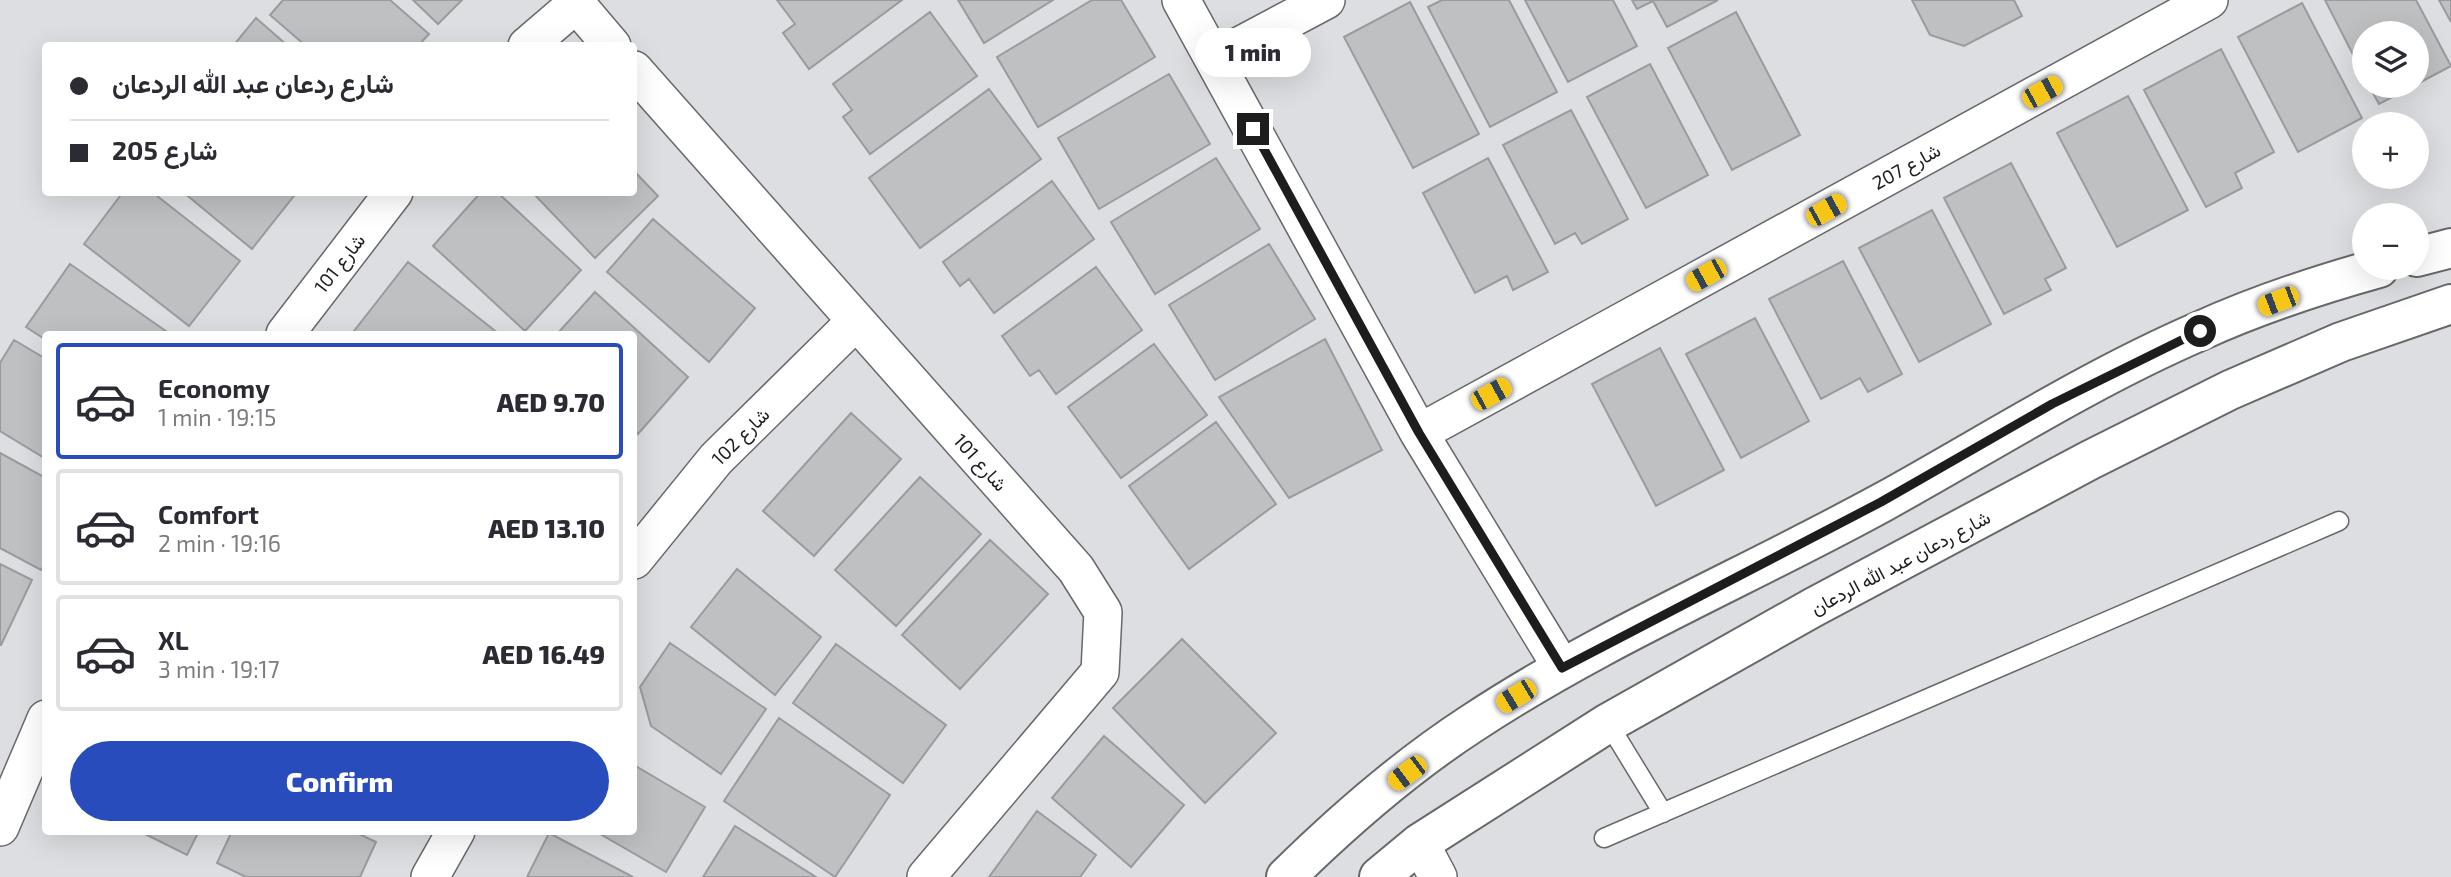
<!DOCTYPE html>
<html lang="en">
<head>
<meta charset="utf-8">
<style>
  body { margin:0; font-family:"Exo 2",Vazirmatn,sans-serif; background:#f7f7f7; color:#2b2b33; height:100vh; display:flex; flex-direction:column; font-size:26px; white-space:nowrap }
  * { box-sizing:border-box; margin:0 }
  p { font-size:23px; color:#7c7c81 }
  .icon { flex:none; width:38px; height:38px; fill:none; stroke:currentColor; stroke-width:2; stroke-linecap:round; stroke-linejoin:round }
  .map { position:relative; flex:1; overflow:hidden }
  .panel { position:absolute; left:42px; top:331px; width:595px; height:504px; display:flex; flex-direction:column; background:#fff; border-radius:7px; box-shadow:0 7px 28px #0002 }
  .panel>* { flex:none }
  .top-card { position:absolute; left:42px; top:42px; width:595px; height:154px; border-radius:7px; box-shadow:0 7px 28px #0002; display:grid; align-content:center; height:154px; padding:0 28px; background:#fff }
  .tools { position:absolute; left:2352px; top:21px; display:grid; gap:14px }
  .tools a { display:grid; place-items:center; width:77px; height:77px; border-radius:50%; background:#fff; box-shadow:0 7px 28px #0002; font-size:35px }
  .end { position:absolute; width:32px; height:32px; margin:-16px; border:9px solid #1d1d1e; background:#fff; box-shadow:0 0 0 4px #fff }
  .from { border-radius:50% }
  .bubble { position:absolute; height:49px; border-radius:24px; background:#fff; box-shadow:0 7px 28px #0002; font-size:23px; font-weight:800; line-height:49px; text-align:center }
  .car { position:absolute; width:21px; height:42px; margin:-21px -10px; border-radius:9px; box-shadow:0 0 5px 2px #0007; background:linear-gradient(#f5c518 24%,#345 0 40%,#f5c518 0 76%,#345 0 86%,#f5c518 0) }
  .top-card b { display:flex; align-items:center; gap:24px; height:66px; font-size:26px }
  .top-card b+b { border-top:2px solid #e1e1e2 }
  .top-card i { width:18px; height:18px; background:#2b2b33 }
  ul { padding:12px 0 0; list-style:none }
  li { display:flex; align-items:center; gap:21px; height:116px; margin:0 14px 10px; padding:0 14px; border:4px solid #e1e1e2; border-radius:7px }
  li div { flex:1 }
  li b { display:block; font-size:26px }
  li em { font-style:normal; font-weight:800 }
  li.on { border-color:#284cbb }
  li>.icon { width:63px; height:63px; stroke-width:1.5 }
  .button { display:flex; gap:14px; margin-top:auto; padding:14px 28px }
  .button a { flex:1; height:80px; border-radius:42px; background:#284cbb; color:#fff; font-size:28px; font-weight:800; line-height:80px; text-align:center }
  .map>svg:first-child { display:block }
</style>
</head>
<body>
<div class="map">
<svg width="2451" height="877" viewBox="0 0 2451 877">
  <rect width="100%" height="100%" fill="#dddee1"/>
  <path fill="#bec0c2" stroke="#9a9b9e" stroke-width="2" d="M283 0H390L429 34 418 46H306L270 15Z
    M413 0H462L438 24Z
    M777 0H902L809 69 783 33 795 24Z
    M958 0H1053L984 43Z
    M1092 0H1121L1155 57 1038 127 997 57Z
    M1442 0H1509L1557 92 1490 127 1428 7Z
    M1525 0H1613L1637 46 1568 82Z
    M1632 0H1718L1667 27 1653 1 1637 9Z
    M1912 0H2014L2022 16 1964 46 1930 35Z
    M2325 0H2416L2451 66 2417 84V33H2364V76Z
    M2439 0H2451V22Z
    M1410 2 1479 134 1413 168 1344 37Z
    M2302 3 2362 118 2298 152 2238 37Z
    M930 12 977 76 870 154 843 117 852 110 833 84Z
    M1736 12 1800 135 1732 170 1668 48Z
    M256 18 288 46H233Z
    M2221 49 2274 152 2235 173 2242 188 2206 207 2144 90Z
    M1650 64 1708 175 1646 208 1587 97Z
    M1169 74 1210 144 1099 209 1058 138Z
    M2369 86H2414L2379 104Z
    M989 89 1041 159 920 248 869 178Z
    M2128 96 2188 210 2117 247 2057 133Z
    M1571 110 1628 219 1582 244 1575 233 1555 244 1503 145Z
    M1216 158 1260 229 1155 294 1111 222Z
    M1488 158 1548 272 1513 290 1507 276 1475 293 1423 193Z
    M2011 163 2066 268 2045 279 2051 290 2004 314 1944 198Z
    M634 171 658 196 595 258 532 192H634Z
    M1052 181 1094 239 994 313 969 279 960 286 943 262Z
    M123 192H152L240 261 189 326 84 244Z
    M183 192H297L252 249Z
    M481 192H497L581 270 525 331 433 246Z
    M1932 210 1991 324 1919 362 1859 248Z
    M653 219 755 308 709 362 607 272Z
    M1269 244 1315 319 1215 380 1169 305Z
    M1843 261 1902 374 1868 392 1860 378 1821 399 1769 299Z
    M408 262 499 334H358L354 331Z
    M70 264 170 334H46V340L26 327Z
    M1096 267 1142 330 1056 394 1039 370 1030 376 1002 336Z
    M595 292 688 377 638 434 634 430V334H557Z
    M1755 318 1809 421 1741 458 1686 354Z
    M1325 339 1382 450 1289 498 1219 397Z
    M14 340 46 359V459L0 431V363Z
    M1154 344 1207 415 1121 478 1068 407Z
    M1660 348 1724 470 1656 506 1592 384Z
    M851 413 901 459 814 556 763 511Z
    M1216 422 1276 504 1189 569 1129 486Z
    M0 453 46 478V562L41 570 0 548Z
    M920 477 981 534 896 626 835 570Z
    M990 540 1048 594 960 689 902 635Z
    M0 564 32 580 1 645H0Z
    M737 569 821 637 775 695 691 627Z
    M1182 639 1276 733 1205 803 1113 708Z
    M670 643 766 709 721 774 651 726 640 687Z
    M836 644 946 725 903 783 793 703Z
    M779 718 890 795 835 877 724 801Z
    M1104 736 1184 805 1131 867 1052 798Z
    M634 765 705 807 666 872 595 831H634Z
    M1037 811 1096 855 1080 877H989Z
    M735 826 816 877H703Z
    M139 831H199L187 855Z
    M232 831H353L376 842 360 877H246L217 863Z
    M549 833 633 877H527Z"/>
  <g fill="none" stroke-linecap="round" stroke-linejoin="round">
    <defs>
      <path id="lane" d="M1608 723 1663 813
        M1604 838 2339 521"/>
      <path id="street" d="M573 0 612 46
        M1181 0 1419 433 1562 668
        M527 46 576 4
        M1215 59 1326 0
        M634 70 1076 569 1103 612 1100 672 926 877
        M285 334 394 192
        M1419 433 2209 0
        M634 560 716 459 856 321
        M0 827 46 719
        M1420 843 1438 877
        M430 877 456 831"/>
      <path id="secondary" d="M2417 257 2451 248
        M1286 877C1342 822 1405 767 1471 724 1601 638 1746 577 1883 502 1988 444 2089 379 2200 331 2257 305 2318 285 2379 268
        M1379 877 1420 843 1608 723 1814 607 2090 460 2230 390 2341 342 2451 304"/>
    </defs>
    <use href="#lane" stroke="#66686a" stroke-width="21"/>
    <use href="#street" stroke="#66686a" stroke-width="40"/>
    <use href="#secondary" stroke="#66686a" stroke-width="42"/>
    <use href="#lane" stroke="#fff" stroke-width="18"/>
    <use href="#street" stroke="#fff" stroke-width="37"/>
    <use href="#secondary" stroke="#fff" stroke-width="38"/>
  </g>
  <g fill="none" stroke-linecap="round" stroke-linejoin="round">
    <path stroke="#1d1d1e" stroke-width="9" d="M1253 129 1419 433 1562 668 1881 502 2052 404 2200 331"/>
  </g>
  <g text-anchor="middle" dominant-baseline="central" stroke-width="5" stroke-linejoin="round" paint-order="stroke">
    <g font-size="19" fill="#1d1d1e" stroke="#fff">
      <text transform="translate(1906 166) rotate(-29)">شارع 207</text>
      <text transform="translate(339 263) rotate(-52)">شارع 101</text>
      <text transform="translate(740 436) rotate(-45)">شارع 102</text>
      <text transform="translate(981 462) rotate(48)">شارع 101</text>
      <text transform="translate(1900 562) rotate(-28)">شارع ردعان عبد الله الردعان</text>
    </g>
  </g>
</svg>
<div class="tools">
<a><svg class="icon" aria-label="layers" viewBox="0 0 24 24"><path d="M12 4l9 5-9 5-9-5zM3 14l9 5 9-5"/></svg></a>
<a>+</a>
<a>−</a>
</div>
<i class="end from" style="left:2200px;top:331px"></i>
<i class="end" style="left:1253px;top:129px"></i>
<div class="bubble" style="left:1195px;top:28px;width:116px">1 min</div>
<i class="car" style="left:2042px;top:92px;rotate:61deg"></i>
<i class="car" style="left:1826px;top:210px;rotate:61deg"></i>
<i class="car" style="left:1706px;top:275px;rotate:241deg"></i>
<i class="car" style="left:2278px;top:301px;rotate:249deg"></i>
<i class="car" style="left:1491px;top:394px;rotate:61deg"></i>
<i class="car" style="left:1516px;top:696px;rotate:239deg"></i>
<i class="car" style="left:1407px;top:773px;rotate:233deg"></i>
<div class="top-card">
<b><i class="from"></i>شارع ردعان عبد الله الردعان</b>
<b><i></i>شارع 205</b>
</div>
<section class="panel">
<ul>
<li class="on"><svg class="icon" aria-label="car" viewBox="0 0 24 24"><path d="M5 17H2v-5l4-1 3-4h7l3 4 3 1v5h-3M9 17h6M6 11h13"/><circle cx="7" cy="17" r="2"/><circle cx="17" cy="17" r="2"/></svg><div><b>Economy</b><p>1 min · 19:15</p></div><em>AED 9.70</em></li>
<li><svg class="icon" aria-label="car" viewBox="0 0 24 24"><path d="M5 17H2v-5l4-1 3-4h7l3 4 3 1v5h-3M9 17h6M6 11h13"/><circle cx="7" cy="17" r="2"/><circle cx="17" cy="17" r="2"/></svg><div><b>Comfort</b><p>2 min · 19:16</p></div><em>AED 13.10</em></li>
<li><svg class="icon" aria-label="car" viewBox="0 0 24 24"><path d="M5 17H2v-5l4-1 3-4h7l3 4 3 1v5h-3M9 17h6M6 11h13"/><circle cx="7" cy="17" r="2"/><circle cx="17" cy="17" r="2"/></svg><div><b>XL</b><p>3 min · 19:17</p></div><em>AED 16.49</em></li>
</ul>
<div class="button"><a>Confirm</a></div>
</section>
</div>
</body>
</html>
